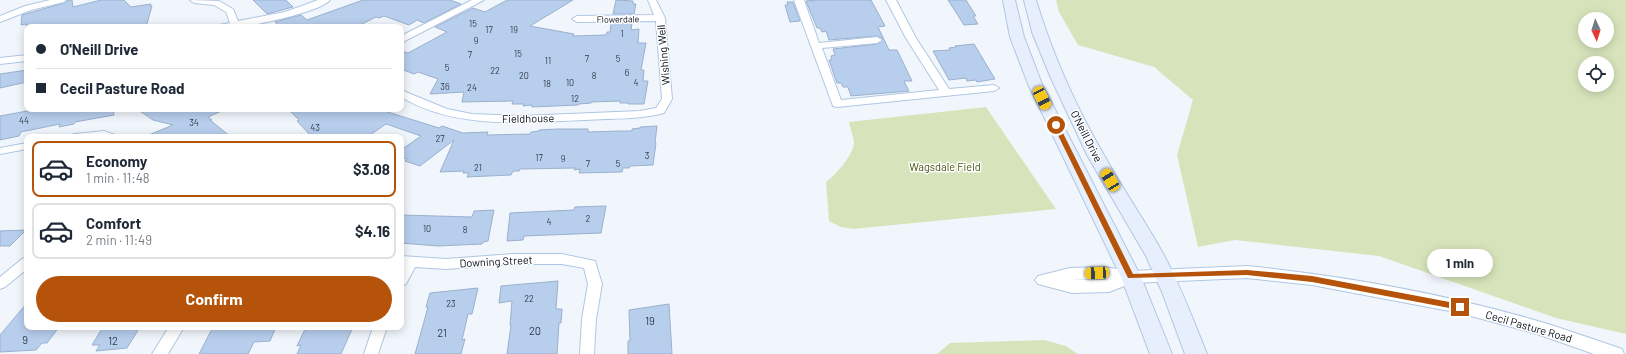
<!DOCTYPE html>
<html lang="en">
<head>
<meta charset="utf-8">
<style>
  body { margin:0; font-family:Barlow,sans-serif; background:#f2f2f3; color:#1f2937; height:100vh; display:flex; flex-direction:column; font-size:15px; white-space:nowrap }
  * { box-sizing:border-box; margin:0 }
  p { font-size:13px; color:#747a83 }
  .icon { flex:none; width:22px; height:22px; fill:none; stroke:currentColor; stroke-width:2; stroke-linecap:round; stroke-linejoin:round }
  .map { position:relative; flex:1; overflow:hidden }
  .side { position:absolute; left:24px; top:134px; width:380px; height:196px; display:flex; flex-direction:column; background:#fff; border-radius:8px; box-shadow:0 2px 10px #0003 }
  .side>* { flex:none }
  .guide { position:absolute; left:24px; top:24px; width:380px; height:88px; border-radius:8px; box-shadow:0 2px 10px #0003; display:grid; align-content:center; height:88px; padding:0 12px; background:#fff }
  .needle { width:26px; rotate:176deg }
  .controls { position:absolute; left:1578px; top:12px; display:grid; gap:8px }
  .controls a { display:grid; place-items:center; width:36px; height:36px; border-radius:50%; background:#fff; box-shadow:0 2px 10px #0003; font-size:20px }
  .end { position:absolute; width:18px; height:18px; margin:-9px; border:5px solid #b45309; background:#fff; box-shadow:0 0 0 2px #fff }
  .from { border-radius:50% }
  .bubble { position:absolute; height:28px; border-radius:14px; background:#fff; box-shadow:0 2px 10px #0003; font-size:13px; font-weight:700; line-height:28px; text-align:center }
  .car { position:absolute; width:12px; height:24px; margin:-12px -6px; border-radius:5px; box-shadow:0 0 3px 1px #0007; background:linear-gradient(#f5c518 24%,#345 0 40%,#f5c518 0 76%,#345 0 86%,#f5c518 0) }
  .guide b { display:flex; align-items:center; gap:14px; height:38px; font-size:15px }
  .guide b+b { border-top:1px solid #e0e1e3 }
  .guide i { width:10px; height:10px; background:#1f2937 }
  ul { padding:7px 0 0; list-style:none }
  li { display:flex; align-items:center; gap:12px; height:56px; margin:0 8px 6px; padding:0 4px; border:2px solid #e0e1e3; border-radius:8px }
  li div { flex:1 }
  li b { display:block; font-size:15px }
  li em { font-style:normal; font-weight:700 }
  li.selected { border-color:#b45309 }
  li>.icon { width:36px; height:36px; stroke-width:1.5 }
  .cta { display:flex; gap:8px; margin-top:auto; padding:8px 12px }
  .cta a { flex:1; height:46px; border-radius:24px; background:#b45309; color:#fff; font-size:16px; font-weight:700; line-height:46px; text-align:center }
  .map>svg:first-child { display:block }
</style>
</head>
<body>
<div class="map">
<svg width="1626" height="354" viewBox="0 0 1626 354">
  <rect width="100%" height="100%" fill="#f1f6fc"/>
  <path fill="#d7e4bb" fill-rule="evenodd" d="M1056 0H1626V334L1556 318 1379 256 1235 240 1198 247 1177 155 1193 100 1154 67 1078 45 1059 12ZM1585 19H1607V41H1585ZM1585 63H1607V85H1585Z
    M986 107 1056 209 853 229 841 227 829 221 826 182C836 175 852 156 854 144 854 137 850 128 849 122Z
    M1044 340 1066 346 1078 354H937L950 343Z"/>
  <path fill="#b7ceec" stroke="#9ab0cd" d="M68 0H72L73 7 101 0H124L131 7 151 4 150 6H152L146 27H26L27 24 21 25 22 15 64 3Z
    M253 0H286L293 7 267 14Z
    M363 0H450L461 4 424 23 417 20 409 25 384 16 379 18 376 17 356 27H280L275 22 301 15 307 20Z
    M507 0H573L530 26 574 34 573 36 606 35 607 32H610L611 23H632L631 30 639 29 638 43H646L641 70H644L643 81H648L644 104H628V103H620V101L592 102 591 103 579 104 578 105 532 107V105L523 106 524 104H512L513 101 462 102 464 92 430 94 438 79 418 72 414 74 401 69V51L408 53 447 32 435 27 473 8 485 12Z
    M616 0 633 1V4H636L634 14H613Z
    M818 0H871L885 26 878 27 889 50H897L912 81H904L909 91 851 96 848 87H843L841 83H837L829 60H832L831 56 835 55 833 49 877 44 883 39 877 36 829 40 826 31 822 32 820 28H817L806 1Z
    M948 0H966L976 16H973L978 24 964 25Z
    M787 2H793L800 21 790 22 785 5H788Z
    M974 44 995 79 977 82 976 80 967 81 966 78 949 80 933 51 950 50 949 48 956 47 955 46Z
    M27 70V82L0 88V74Z
    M38 109H113L114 115 75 122 74 124 59 127 60 124 21 132 19 136 0 140V116Z
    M137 109H226L208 117 212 120H210L231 137H144L173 125 153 120Z
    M288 109H378L439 128 442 126 463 133 488 132 487 135 530 134 531 132 539 131V130L557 129H588V132L619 131H632V129L640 128V127L657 126 655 143H656L653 165 630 166 629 168H623L622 172 579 173 580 169 574 170 575 168 520 169 519 171H513L511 175 467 177 469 173H463L464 171 440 172 454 140 420 166 405 161 407 159 401 158V150L421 136 386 124 367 137H312L297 121 299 120Z
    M606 206 601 233 524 236 523 240 507 241 510 213 574 210 575 207Z
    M494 210 488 241 483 242 482 244 438 246 401 243V215L472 217 474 211Z
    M26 230 10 246H0V231Z
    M558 281 556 309H562L561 323H559L557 354H507L511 325H510L512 301 499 303 501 286Z
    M478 288 472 314H468L462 340 465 339 461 354H415L428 307H426L430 293Z
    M27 303V327H59L47 343H42L36 350 0 352V335Z
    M669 304 672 354H628V341H630L629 310Z
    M103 327H140L127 348 96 351 100 345H92Z
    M213 327H276L270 341 254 342 248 354H199Z
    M306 327H353L341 354H297L301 345 297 346Z"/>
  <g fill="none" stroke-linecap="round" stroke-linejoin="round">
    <defs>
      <path id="minor" d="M50 0H66L64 2 31 10 0 22V16L25 6Z
        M190 0 219 1 233 9 238 21 285 12 318 0H330C320 12 256 25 239 27 232 28 224 27 217 27L219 25 230 23 226 12 214 5 194 3Z
        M472 0H484L401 43V36Z
        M648 0H656L665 18 672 99 664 113C638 120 611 118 585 120 524 122 456 130 401 97V90L447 109 472 114 520 116 640 111 656 108 662 99 656 21 577 22 572 19 577 16 654 15Z
        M794 0H804L819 43 877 37 882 40 877 43 822 48 841 100 939 90 906 38 886 0H896L916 38 949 89 994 85 999 88 994 91 837 107 833 106Z
        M27 55V61L0 64V58Z
        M104 131 115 135 117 137H69L71 135 75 134Z
        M27 143V149L0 154V148Z
        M513 254H562L595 261 602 284 596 319 594 354H580L582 319 588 284 584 268 562 264H513L446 269 415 267 406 284 401 286V256L446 259Z
        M27 257V269L5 287 0 289V277L22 259Z
        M169 327H184L168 354H152Z
        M373 327H387L378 354H364Z"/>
      <path id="tertiary" d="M1247 266C1344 276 1447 294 1541 322 1568 330 1595 340 1622 349L1624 354H1594L1537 334 1460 313 1312 285 1247 278 1132 283 1109 292 1072 293 1038 284 1035 280 1038 276 1070 268 1104 267 1131 271ZM1104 279 1108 280H1069H1070Z"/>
      <path id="secondary" d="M1003 0H1015L1024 37 1042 84 1141 277 1172 354H1150L1121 277 1028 84 1010 37Z
        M1024 0H1036C1052 53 1076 107 1104 155 1123 190 1146 222 1165 257 1181 288 1194 321 1207 354H1185L1162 292 1146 256 1087 155 1050 76 1032 32Z"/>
    </defs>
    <use href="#minor" stroke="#afc6e4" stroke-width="2"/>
    <use href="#tertiary" stroke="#afc6e4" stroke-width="2"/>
    <use href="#secondary" stroke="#afc6e4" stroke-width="2"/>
    <use href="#minor" fill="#fff" fill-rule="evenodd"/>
    <use href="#tertiary" fill="#fff" fill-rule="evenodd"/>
    <use href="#secondary" fill="#e6effb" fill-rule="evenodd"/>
  </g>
  <path fill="#b45309" d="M1056 123 1059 125 1133 274 1247 270 1312 276 1460 304 1464 307 1460 310 1312 282 1247 275 1128 278 1053 125Z"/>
  <g text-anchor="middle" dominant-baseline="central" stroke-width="3" stroke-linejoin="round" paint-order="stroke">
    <g font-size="9" fill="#060d17" stroke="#fff">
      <text transform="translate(618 19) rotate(-1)">Flowerdale</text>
    </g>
    <g font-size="9" fill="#323d4c">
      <text x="473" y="23">15</text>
      <text x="489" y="29">17</text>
      <text x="514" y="29">19</text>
      <text x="622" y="33">1</text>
      <text x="476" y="40">9</text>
      <text x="518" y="53">15</text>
      <text x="470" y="54">7</text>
      <text x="587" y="58">7</text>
      <text x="618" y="58">5</text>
      <text x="548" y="60">11</text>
      <text x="447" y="67">5</text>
      <text x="495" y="70">22</text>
      <text x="627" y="72">6</text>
      <text x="524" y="75">20</text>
      <text x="594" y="75">8</text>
      <text x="570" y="82">10</text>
      <text x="636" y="82">4</text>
      <text x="547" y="83">18</text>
      <text x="445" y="86">36</text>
      <text x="472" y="87">24</text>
      <text x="575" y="98">12</text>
      <text x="24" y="120">44</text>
      <text x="194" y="122">34</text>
      <text x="315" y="127">43</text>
      <text x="440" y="138">27</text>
      <text x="647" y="155">3</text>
      <text x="539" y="157">17</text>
      <text x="563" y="158">9</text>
      <text x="588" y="163">7</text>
      <text x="618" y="163">5</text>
      <text x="478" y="167">21</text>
      <text x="588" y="218">2</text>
      <text x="549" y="221">4</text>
      <text x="427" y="228">10</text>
      <text x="465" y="229">8</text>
      <text x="529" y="298">22</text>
      <text x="451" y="303">23</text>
    </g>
    <g font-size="11" fill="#060d17" stroke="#fff">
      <text transform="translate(663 55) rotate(-95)">Wishing Well</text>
      <text transform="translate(528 118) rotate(-1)">Fieldhouse</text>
      <text transform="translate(1087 136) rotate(63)">O'Neill Drive</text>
      <text transform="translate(496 261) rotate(-3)">Downing Street</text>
      <text transform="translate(1529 326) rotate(16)">Cecil Pasture Road</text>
    </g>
    <g font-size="11" fill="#46550f" stroke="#fff">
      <text x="945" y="166">Wagsdale Field</text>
    </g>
    <g font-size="11" fill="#323d4c">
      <text x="650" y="320">19</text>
      <text x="535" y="330">20</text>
      <text x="442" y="332">21</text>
      <text x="25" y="339">9</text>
      <text x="113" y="340">12</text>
    </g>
  </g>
</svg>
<div class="controls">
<a><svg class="needle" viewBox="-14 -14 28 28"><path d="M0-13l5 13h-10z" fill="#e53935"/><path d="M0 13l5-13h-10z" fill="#747a83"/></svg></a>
<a><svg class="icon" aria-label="locate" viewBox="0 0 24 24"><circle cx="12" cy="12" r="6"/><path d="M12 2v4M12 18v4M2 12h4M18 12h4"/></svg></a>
</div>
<i class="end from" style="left:1056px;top:125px"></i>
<i class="end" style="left:1460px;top:307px"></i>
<div class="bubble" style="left:1427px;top:249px;width:66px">1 min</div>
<i class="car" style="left:1042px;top:98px;rotate:153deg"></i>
<i class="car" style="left:1110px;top:180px;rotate:329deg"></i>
<i class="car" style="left:1097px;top:273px;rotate:267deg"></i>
<div class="guide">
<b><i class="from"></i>O'Neill Drive</b>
<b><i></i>Cecil Pasture Road</b>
</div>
<section class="side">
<ul>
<li class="selected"><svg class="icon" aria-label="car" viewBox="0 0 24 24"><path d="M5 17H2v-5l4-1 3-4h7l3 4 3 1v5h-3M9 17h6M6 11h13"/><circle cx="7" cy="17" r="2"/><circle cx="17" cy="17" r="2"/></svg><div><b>Economy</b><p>1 min · 11:48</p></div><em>$3.08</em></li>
<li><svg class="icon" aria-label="car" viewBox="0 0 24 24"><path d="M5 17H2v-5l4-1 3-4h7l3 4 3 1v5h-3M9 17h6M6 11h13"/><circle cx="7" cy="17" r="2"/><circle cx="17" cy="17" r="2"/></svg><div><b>Comfort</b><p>2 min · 11:49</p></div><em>$4.16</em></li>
</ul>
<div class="cta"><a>Confirm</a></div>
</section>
</div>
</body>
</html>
